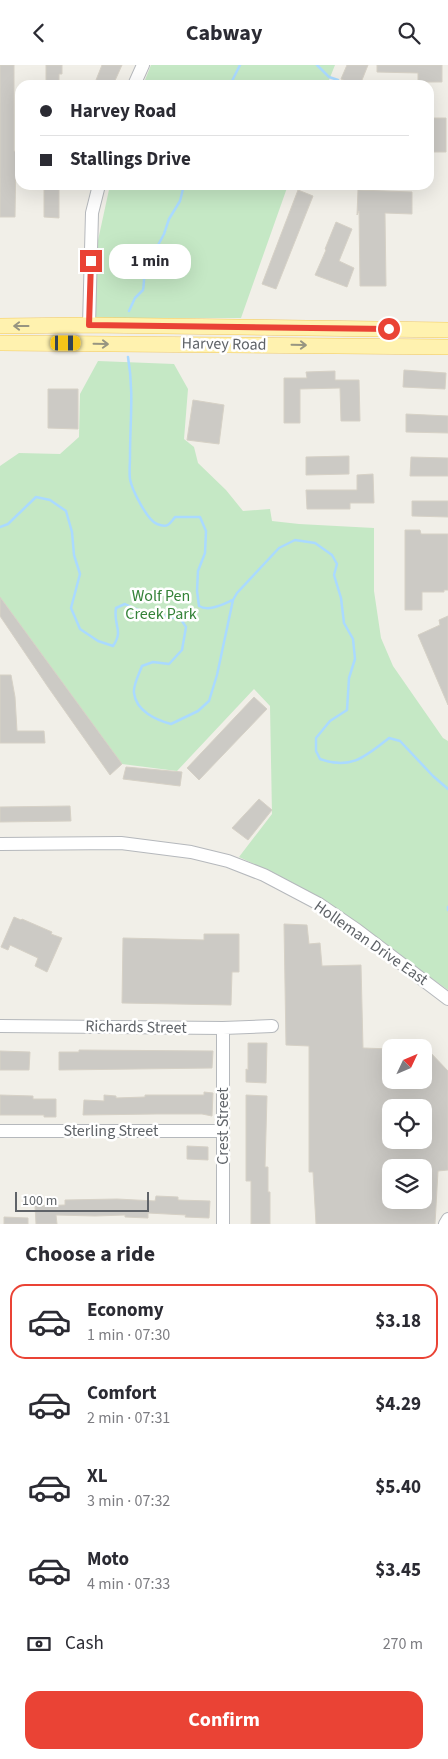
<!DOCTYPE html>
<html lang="en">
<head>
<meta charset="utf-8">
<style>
  body { margin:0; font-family:"Source Sans 3",sans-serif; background:#f7f7f7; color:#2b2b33; height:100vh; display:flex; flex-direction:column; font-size:19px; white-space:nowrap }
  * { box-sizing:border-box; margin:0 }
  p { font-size:16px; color:#7c7c81 }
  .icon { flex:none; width:28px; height:28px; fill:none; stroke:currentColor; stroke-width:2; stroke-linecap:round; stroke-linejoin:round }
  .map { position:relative; height:1159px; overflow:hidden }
  .side { display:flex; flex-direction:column; background:#fff; flex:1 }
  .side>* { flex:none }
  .top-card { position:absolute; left:15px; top:15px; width:419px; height:110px; border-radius:15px; box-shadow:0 5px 20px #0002; display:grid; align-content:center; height:110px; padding:0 25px; background:#fff }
  .needle { width:32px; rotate:46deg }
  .fabs { position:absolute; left:382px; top:974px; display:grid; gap:10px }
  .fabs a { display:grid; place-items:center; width:50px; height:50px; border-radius:10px; background:#fff; box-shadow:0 5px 20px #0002; font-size:25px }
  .scale { position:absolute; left:15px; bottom:12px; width:134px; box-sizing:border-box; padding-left:5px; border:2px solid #5f6368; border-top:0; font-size:14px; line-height:18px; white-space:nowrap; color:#5f6368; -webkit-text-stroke:4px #fff; paint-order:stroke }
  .end { position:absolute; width:22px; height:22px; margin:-11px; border:6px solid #ea4335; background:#fff; box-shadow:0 0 0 2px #fff }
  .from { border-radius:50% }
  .bubble { position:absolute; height:35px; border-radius:15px; background:#fff; box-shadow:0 5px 20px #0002; font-size:16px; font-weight:700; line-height:35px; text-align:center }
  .car { position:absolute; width:15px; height:30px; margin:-15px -8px; border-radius:6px; box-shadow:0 0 4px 1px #0007; background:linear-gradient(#f5c518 24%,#345 0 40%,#f5c518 0 76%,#345 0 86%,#f5c518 0) }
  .top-card b { display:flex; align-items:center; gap:18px; height:48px; font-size:19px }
  .top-card b+b { border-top:1px solid #e1e1e2 }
  .top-card i { width:12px; height:12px; background:#2b2b33 }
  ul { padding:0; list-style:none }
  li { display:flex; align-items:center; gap:15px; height:75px; margin:0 10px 8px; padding:0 15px; border:2px solid transparent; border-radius:15px }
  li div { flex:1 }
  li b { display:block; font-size:19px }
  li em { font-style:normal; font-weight:700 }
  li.current { border-color:#ea4335 }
  li>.icon { width:45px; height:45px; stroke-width:1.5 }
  h2 { padding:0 25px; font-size:22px; line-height:60px }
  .pay { display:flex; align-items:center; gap:12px; height:55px; padding:0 25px; font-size:19px }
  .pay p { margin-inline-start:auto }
  .primary-button { display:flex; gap:10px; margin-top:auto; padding:10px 25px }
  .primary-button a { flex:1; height:58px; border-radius:15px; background:#ea4335; color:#fff; font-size:20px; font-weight:700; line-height:58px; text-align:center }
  header { display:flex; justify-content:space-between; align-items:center; height:65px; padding:0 25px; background:#fff; font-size:22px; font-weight:700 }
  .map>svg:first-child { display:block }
</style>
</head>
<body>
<header><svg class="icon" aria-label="back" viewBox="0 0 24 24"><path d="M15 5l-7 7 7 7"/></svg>Cabway<svg class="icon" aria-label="search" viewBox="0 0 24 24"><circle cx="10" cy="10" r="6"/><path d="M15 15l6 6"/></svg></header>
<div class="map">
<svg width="448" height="1159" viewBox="0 0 448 1159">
  <rect width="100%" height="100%" fill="#f1efe8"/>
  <path fill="#c5e8c5" d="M151 0H335L327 20H143Z
    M110 120H288L241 253H95L97 180Z
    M98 296 174 299 188 324 184 374 194 382 198 398 226 425 243 446 270 444 272 456 299 459 374 463V526L381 573 393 601 443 673 448 676V925L331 841 283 813 239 792 272 749 270 641 254 624 177 706 122 699 0 532V401L19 388 60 389 79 372 80 329Z"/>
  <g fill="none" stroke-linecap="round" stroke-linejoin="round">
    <path stroke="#aadaff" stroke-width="2.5" d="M317 0 329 12 338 15
      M230 20 240 0
      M129 246 135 233 143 225C145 215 142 206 152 199L157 182 164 169 169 154 180 136 184 120
      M128 292C134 327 130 356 130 391 130 399 129 407 130 414 132 425 147 455 157 459 167 463 169 460 175 452H200L206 466 205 488 198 506 197 526 199 541C209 547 223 539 233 535
      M0 462 8 459 36 432 50 435 66 446 72 467 74 490 80 509 71 543 80 564 98 576 113 581C124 565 113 561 116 543L125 539C145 549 159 551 180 553L186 562 182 585 169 599 153 597 142 601C139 609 133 620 134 628 136 646 156 655 171 659L198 646 209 636 217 610 233 535 237 528 279 483 295 475 315 478 332 490 337 499 334 510 341 533 344 558 353 574 355 594 349 613 347 645 330 656 316 673V686L320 694C351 705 365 692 389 673L400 676 433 711 448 724
      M448 842V845"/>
  </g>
  <path fill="#cccac5" stroke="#d6d1c6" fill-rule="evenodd" d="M0 0H14V86L16 87 15 152H0Z
    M46 0H62V9H59V20H46Z
    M102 0H122L113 20H94Z
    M347 0H368L360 20H355L341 14Z
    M377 0H442V17H418V8L377 7Z
    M429 53H446V87H429Z
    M44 120H59V153L44 152Z
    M298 125 313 131 276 224 262 219Z
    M358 125 412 127V149L385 148 386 221H360L359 146 357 150Z
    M336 157 352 164 339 196 354 203 347 222 315 210 326 185 325 184Z
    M404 305 446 308 445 324 403 322Z
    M335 306V315H359L360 356H341L340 323 300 324V358H284V313H307L306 307Z
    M48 324H78V364L48 363Z
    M193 335 224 340 219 379 187 375Z
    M406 349 448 351V368L406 367Z
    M349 391V409L306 410V392Z
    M411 392 448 393V411H410Z
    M373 409 374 438H350V444H307L306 425H357V410Z
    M412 436H448V452L412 451Z
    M405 465H420L421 469H448V525H444V527H422V545H405Z
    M0 532 122 699 110 710 48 622 0 551Z
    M448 551V640L418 570 440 560 439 555Z
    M0 610H11L15 632 17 666H44L45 678H0Z
    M254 632 267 644 199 715 187 703Z
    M126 702 182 707 180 721 123 714Z
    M259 734 272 745 248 775 232 763Z
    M70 741 71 756 0 757V742Z
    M14 852 21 855 22 854 52 867 51 869 62 873 47 907 35 901 38 893 10 880 8 885 1 882Z
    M284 859 307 860 309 879 320 878 322 901 361 900 363 983 391 984V1015H424V986H429L448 1006V1105L438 1106 435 1159H316L313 1107H309V981L286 980ZM391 1042H424V1075H391ZM391 1102H424V1135H391Z
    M204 869H239V907H232L231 940 122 938 123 873 204 875Z
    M248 978H267L266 1018 246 1017V1004L248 1005Z
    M79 985 213 986 212 1003 59 1005V987H79Z
    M0 986 30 987 29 1005H0Z
    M204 1027 213 1028 212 1051 202 1049H156L83 1050 84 1035 104 1036V1030L116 1031V1033L145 1032V1030H204Z
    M0 1030 33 1031V1034H56V1052H44V1050H0Z
    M246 1030 267 1031 265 1102H268V1127H270V1159H251V1116H246Z
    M187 1081 208 1082V1095L187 1094Z
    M156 1131 178 1132V1135L210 1136 209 1153 185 1152 186 1150 148 1148V1153L125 1152V1150L95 1151 56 1150 57 1159H36L35 1141 65 1140V1135L117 1134 155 1136Z
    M4 1152 28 1153V1159H4Z"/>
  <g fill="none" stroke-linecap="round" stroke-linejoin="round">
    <defs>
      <path id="minor" d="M134 20 143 0
        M89 260 92 148 99 120
        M0 779 121 778 191 787 228 796 264 810 319 839 357 865 448 934
        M0 961 223 963 272 961
        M0 1066H222
        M223 1159V963
        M445 1159 448 1154"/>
      <path id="major" d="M0 261 89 260 448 265
        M0 278 448 282"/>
    </defs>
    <use href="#minor" stroke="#b5b8bc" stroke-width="14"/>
    <use href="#major" stroke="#f2c960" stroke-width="16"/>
    <use href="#minor" stroke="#fff" stroke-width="12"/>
    <use href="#major" stroke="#fff2af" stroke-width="15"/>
  </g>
  <defs><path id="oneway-shaft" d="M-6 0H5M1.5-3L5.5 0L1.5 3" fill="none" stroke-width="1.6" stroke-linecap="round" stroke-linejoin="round" transform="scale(1.25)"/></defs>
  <g stroke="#979581">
    <use href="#oneway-shaft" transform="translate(21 261) rotate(180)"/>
    <use href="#oneway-shaft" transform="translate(101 279) rotate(1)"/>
    <use href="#oneway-shaft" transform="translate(299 280) rotate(1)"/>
  </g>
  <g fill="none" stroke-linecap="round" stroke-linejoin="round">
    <path stroke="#ea4335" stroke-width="6" d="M91 196 89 260 389 264"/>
  </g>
  <g text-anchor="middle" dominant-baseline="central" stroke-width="5" stroke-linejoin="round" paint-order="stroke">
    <g font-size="16" fill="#5f6368" stroke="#fff">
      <text transform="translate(224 279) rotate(1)">Harvey Road</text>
      <text transform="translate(371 878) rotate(35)">Holleman Drive East</text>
      <text transform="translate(136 962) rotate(1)">Richards Street</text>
      <text transform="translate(223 1061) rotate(-90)">Crest Street</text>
      <text x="111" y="1066">Sterling Street</text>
    </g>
    <g font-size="16" fill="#348238" stroke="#fff">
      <text x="161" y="531">Wolf Pen<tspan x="161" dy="18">Creek Park</tspan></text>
    </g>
  </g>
</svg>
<div class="fabs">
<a><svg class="needle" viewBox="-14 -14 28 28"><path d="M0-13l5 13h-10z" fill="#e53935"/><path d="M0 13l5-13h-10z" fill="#7c7c81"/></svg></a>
<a><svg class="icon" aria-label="locate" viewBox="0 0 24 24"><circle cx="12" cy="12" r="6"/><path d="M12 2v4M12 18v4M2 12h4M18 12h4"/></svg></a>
<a><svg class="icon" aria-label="layers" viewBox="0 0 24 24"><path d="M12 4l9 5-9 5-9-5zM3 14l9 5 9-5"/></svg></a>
</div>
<div class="scale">100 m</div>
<i class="end from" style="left:389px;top:264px"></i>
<i class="end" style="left:91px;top:196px"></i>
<div class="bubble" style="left:109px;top:179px;width:82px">1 min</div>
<i class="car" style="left:66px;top:278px;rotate:90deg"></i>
<div class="top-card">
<b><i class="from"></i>Harvey Road</b>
<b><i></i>Stallings Drive</b>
</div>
</div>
<section class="side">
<h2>Choose a ride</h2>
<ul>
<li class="current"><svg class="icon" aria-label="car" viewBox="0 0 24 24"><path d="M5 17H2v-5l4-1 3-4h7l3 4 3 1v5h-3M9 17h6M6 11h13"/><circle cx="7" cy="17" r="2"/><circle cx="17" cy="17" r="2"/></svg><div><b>Economy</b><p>1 min · 07:30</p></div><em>$3.18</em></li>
<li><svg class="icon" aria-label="car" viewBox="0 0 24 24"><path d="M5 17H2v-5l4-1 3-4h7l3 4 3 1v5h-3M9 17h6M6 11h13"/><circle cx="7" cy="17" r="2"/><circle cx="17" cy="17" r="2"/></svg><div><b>Comfort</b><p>2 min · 07:31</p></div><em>$4.29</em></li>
<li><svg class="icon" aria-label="car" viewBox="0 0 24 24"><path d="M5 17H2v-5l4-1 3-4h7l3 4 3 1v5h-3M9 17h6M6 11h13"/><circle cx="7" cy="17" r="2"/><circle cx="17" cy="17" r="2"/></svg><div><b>XL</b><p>3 min · 07:32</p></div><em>$5.40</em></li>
<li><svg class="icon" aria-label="car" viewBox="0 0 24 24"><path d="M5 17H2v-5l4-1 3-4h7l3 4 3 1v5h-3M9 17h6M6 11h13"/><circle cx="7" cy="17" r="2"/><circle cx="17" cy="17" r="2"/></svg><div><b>Moto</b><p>4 min · 07:33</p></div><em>$3.45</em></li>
</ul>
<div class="pay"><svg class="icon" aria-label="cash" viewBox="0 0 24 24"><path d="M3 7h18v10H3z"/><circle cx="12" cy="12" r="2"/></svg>Cash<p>270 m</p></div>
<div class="primary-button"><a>Confirm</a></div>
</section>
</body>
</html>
